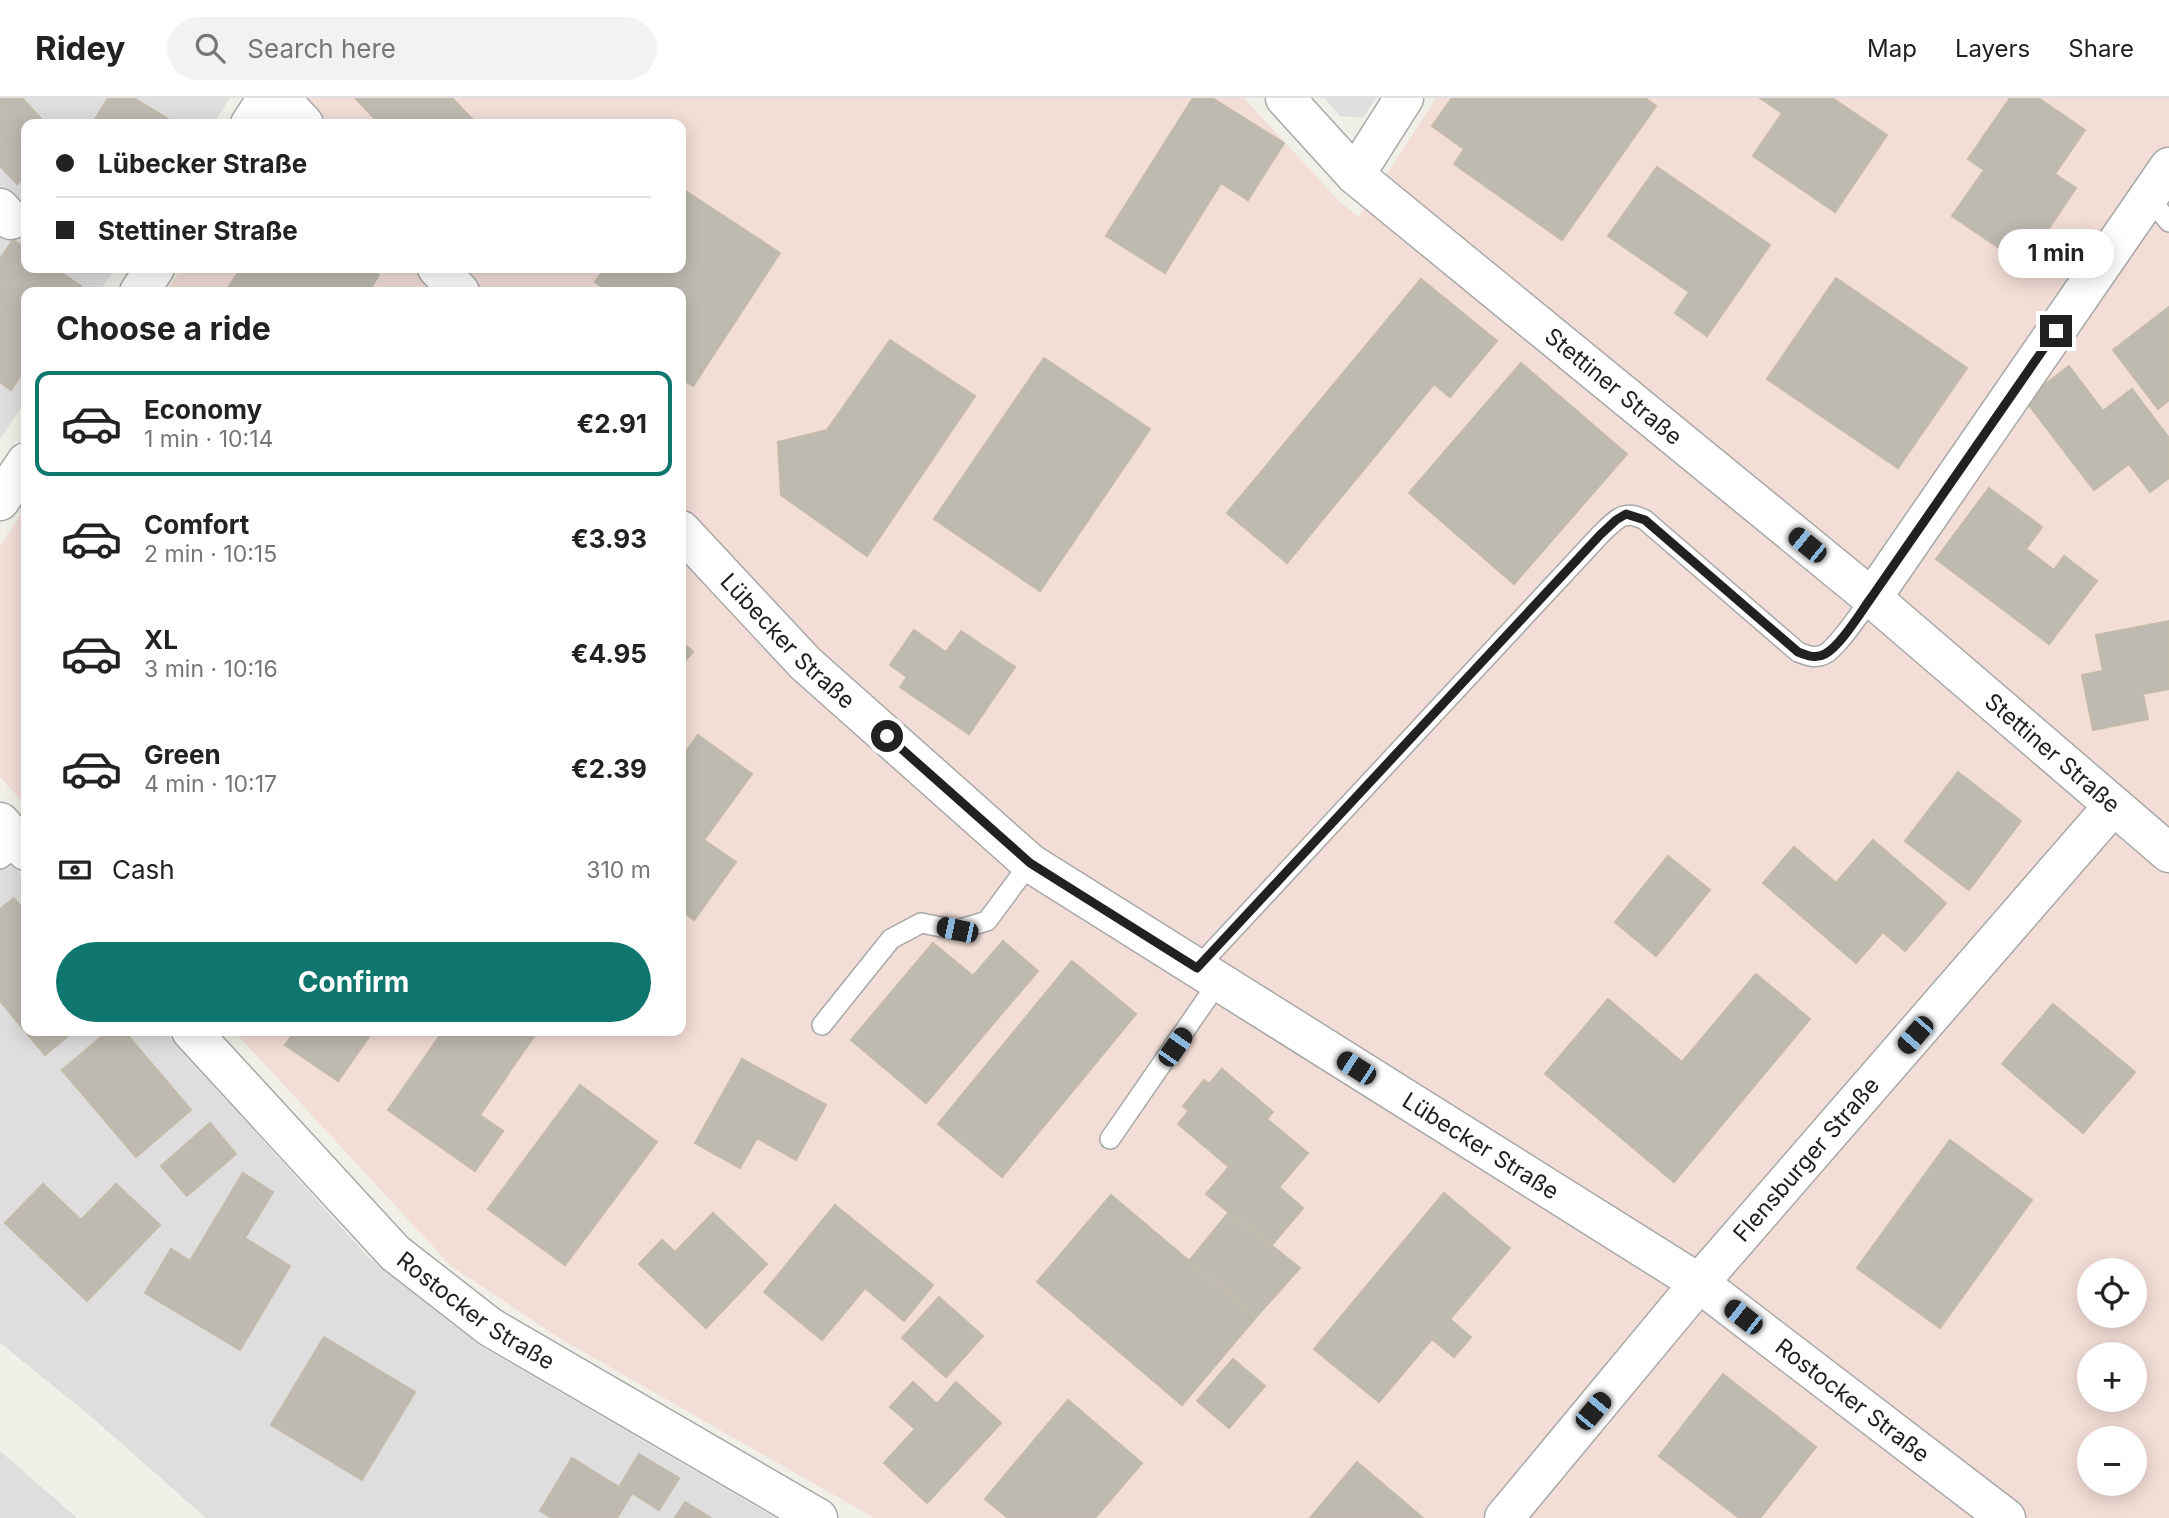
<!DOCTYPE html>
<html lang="en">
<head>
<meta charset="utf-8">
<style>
  body { margin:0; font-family:Inter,sans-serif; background:#f2f2f2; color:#222; height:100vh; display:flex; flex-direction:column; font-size:26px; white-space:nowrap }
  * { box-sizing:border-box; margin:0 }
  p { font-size:23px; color:#767676 }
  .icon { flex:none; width:38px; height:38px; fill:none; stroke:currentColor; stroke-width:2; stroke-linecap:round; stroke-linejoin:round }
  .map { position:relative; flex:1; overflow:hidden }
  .details { position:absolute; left:21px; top:189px; width:665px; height:749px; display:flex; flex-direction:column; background:#fff; border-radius:14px; box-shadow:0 4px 18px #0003 }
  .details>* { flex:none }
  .top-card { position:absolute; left:21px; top:21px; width:665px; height:154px; border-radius:14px; box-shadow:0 4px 18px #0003; display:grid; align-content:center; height:154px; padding:0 35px; background:#fff }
  .controls { position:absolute; left:2077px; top:1160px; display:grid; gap:14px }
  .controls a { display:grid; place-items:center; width:70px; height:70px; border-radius:50%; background:#fff; box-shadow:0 4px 18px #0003; font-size:35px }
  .end { position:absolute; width:32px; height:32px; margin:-16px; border:9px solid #212121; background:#fff; box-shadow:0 0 0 4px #fff }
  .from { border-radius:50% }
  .bubble { position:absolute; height:49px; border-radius:24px; background:#fff; box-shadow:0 4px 18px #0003; font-size:23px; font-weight:700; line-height:49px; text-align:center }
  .car { position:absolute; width:21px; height:42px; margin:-21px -10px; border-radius:9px; box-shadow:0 0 5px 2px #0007; background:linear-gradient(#222 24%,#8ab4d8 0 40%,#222 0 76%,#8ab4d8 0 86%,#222 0) }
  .top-card b { display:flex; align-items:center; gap:24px; height:66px; font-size:26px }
  .top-card b+b { border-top:2px solid #e0e0e0 }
  .top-card i { width:18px; height:18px; background:#222 }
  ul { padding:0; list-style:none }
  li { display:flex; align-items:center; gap:21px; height:105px; margin:0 14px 10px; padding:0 21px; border:4px solid transparent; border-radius:14px }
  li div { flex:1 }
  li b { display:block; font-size:26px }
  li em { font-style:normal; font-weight:700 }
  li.on { border-color:#0f766e }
  li>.icon { width:63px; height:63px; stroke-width:1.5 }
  h2 { padding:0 35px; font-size:32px; line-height:84px }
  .pay { display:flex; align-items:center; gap:18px; height:77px; padding:0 35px; font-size:26px }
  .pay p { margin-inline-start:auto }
  .primary-button { display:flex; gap:14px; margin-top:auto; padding:14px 35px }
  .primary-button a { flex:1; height:80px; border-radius:42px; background:#0f766e; color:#fff; font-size:28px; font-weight:700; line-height:80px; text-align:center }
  header { display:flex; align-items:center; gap:42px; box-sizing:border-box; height:98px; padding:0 35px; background:#fff; border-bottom:2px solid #e0e0e0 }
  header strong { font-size:33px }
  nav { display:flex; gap:38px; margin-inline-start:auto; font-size:24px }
  .search { width:490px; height:63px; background:#f2f2f2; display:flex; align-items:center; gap:18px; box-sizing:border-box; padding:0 24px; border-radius:38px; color:#767676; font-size:26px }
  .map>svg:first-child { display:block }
</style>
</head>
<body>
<header>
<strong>Ridey</strong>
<div class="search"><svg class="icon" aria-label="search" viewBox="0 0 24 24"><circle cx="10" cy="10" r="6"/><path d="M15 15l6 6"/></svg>Search here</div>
<nav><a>Map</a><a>Layers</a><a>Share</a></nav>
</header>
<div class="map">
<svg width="2169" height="1420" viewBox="0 0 2169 1420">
  <rect width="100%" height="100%" fill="#f1f0e8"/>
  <path fill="#dfdede" d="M0 0H230L213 26H26V170H116L99 194H26V302L0 341Z
    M1324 0H1376L1363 20 1340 18Z
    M0 753 26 782V933H164L370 1161 479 1247 776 1420H206L88 1316 0 1245Z
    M0 1353 77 1420H0Z"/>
  <path fill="#f2ded7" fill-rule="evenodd" d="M297 0H1244L1341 105 1359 119 1436 0H2169V1420H874L559 1240 451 1168 234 933H681V194H165L182 170H681V26H279ZM2090 1172H2135V1218H2090ZM2090 1256H2135V1302H2090ZM2090 1340H2135V1386H2090Z
    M26 408V708L0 679V448Z"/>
  <path fill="#bebab1" stroke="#c3baaa" stroke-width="2" d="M0 0H22L46 26H26V78L17 86 0 68Z
    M108 0H134L176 26H92Z
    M355 0H452L477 26H380Z
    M1193 0H1212L1284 45 1248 102 1221 85 1165 175 1106 138Z
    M1452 0H1645L1656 8 1562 142 1454 66 1464 51 1432 28Z
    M1760 0H1832L1887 37 1835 114 1753 58 1782 15Z
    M2010 0H2038L2085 32 2055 76 2076 90 2024 167 1952 118 1984 72 1968 61Z
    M1657 69 1770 147 1707 238 1675 215 1689 194 1608 138Z
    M681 90 780 155 693 288 681 280V194H610L595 184 605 170H681Z
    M13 142 26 151V170H54L81 188 77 194H26V269L11 292 0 284V161Z
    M241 170H368L379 177 368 194H225Z
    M1836 180 1967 270 1898 370 1767 281Z
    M1421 181 1497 243 1450 299 1434 286 1287 465 1227 415Z
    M2169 209V302L2158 311 2113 252Z
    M890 242 975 298 867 458 781 397 778 344 827 332Z
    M1044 260 1150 331 1040 493 934 421Z
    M1521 265 1627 356 1514 486 1409 395Z
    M2069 268 2103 313 2132 291 2169 340V380L2150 394 2129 366 2094 392 2025 302Z
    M1989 390 2042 429 2026 451 2054 472 2064 458 2097 483 2049 546 1936 461Z
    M2169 523V591L2143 596 2148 621 2093 632 2082 577 2103 573 2096 537Z
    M914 532 946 554 961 533 1015 569 969 636 900 589 907 579 890 567Z
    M681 543 693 554 681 567Z
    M698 637 752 676 704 742 736 764 694 822 681 812V660Z
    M1958 674 2021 723 1969 792 1905 743Z
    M1873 742 1946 805 1905 853 1883 834 1856 865 1763 785 1794 749 1836 785Z
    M1668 758 1710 792 1656 858 1615 824Z
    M14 800 26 815V933H74L45 957 0 903V811Z
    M1003 843 1038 873 926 1005 851 942 933 845 973 878Z
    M1072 863 1136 916 1002 1079 938 1026Z
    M1756 876 1810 921 1674 1084 1545 976 1608 901 1682 964Z
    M2053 906 2135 974 2083 1035 2002 966Z
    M108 933H124L191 1012 136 1059 62 972Z
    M295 933H373L338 983 285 947Z
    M443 933H526L534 938 480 1017 503 1033 475 1073 388 1012Z
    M742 961 826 1007 796 1062 757 1040 740 1070 695 1045Z
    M1222 971 1273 1014 1267 1021 1308 1055 1279 1089 1303 1110 1271 1148 1206 1096 1229 1069 1178 1026 1189 1013 1183 1008 1204 982 1209 986Z
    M580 987 657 1044 565 1167 488 1111Z
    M210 1025 236 1056 187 1098 161 1068Z
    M1950 1042 2032 1102 1940 1230 1857 1170Z
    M243 1075 273 1094 245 1140 290 1168 240 1252 145 1195 171 1151 190 1163Z
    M43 1086 81 1122 116 1086 160 1127 87 1203 5 1125Z
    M1444 1095 1510 1150 1450 1221 1471 1239 1454 1259 1432 1241 1379 1304 1314 1251Z
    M1111 1097 1256 1219 1182 1307 1037 1184Z
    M835 1107 933 1187 904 1223 865 1190 822 1242 764 1194Z
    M1229 1114 1300 1170 1256 1219 1189 1163Z
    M713 1115 767 1166 706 1230 639 1166 662 1142 675 1154Z
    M939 1199 983 1238 946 1279 902 1240Z
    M324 1239 415 1294 362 1382 271 1327Z
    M1233 1261 1265 1288 1229 1330 1197 1303Z
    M1723 1276 1816 1349 1760 1420H1739L1659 1358Z
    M913 1284 937 1306 956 1284 1001 1325 927 1405 884 1365 915 1331 890 1309Z
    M1068 1302 1142 1365 1095 1420H1008L985 1401Z
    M639 1356 679 1380 659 1412 632 1395 617 1420H552L540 1413 572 1360 619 1389Z
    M1357 1364 1423 1420H1310Z
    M685 1404 711 1420H675Z"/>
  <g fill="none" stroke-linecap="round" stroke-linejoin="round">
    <defs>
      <path id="lane" d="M2148 99 2169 124
        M0 761 20 747
        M1197 870 1600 437C1616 422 1623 410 1645 422L1798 554C1808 558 1816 561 1825 556 1839 548 1861 513 1872 500
        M822 927 891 841 921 825 957 832 987 823 1030 765
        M1110 1041 1219 883"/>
      <g id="street">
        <path d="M280 0 304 26"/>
        <path id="s1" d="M1285 0 1355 77 1872 500 2169 755"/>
        <path d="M250 26 267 0"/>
        <path d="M1355 77 1404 0"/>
        <path d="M0 110 11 122"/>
        <path d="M437 170 460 194"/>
        <path d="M139 194 155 170"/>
        <path d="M0 403 26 364"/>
        <path id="s2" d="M681 432 805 565 1030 765 1699 1185 2006 1420"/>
        <path d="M1872 500 2169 69"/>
        <path d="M0 724 26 753"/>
        <path id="s3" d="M191 933 395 1155 490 1229 818 1420"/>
        <path id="s4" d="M1504 1420 1699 1185 2113 708"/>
      </g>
    </defs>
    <use href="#lane" stroke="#a8a8a8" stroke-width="22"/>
    <use href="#street" stroke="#a8a8a8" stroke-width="41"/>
    <use href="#lane" stroke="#fff" stroke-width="19"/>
    <use href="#street" stroke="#fff" stroke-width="38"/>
  </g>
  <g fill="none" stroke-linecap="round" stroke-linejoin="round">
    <path stroke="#212121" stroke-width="9" d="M887 638 1030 765 1197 870 1600 437 1616 422 1626 416 1645 422 1798 554C1808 558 1816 561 1825 556 1841 547 1860 515 1871 500L2056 233"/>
  </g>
  <g text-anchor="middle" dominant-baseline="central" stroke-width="5" stroke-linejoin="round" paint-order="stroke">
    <g font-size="23" fill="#212121" stroke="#fff">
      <text stroke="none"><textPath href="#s1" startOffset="438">Stettiner Straße</textPath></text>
      <text stroke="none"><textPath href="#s2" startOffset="154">Lübecker Straße</textPath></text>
      <text stroke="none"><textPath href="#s1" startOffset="1010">Stettiner Straße</textPath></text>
      <text stroke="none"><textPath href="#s2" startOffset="1015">Lübecker Straße</textPath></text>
      <text stroke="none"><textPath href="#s4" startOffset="469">Flensburger Straße</textPath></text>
      <text stroke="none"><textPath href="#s3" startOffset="401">Rostocker Straße</textPath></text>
      <text stroke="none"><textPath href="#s2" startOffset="1466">Rostocker Straße</textPath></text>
    </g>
  </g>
</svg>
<div class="controls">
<a><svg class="icon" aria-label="locate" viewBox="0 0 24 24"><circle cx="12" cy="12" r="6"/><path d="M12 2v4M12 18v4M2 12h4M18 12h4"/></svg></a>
<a>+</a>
<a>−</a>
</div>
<i class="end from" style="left:887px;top:638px"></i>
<i class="end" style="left:2056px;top:233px"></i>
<div class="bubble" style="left:1998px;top:131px;width:116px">1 min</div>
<i class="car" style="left:1807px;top:447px;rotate:309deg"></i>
<i class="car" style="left:957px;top:832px;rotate:282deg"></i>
<i class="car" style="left:1915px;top:937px;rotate:221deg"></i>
<i class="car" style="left:1175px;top:949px;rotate:35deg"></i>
<i class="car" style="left:1356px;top:970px;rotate:303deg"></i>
<i class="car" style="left:1743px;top:1219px;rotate:308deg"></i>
<i class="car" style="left:1593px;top:1313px;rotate:40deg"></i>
<div class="top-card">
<b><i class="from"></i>Lübecker Straße</b>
<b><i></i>Stettiner Straße</b>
</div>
<section class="details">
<h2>Choose a ride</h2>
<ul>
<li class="on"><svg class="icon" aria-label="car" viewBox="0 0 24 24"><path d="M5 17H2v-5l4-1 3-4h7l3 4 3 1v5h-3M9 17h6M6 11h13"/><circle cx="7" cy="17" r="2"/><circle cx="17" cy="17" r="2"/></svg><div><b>Economy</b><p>1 min · 10:14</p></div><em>€2.91</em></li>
<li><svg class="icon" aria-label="car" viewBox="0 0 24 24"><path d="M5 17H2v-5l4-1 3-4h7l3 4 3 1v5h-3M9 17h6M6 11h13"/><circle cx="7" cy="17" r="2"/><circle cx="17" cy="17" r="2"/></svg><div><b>Comfort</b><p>2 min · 10:15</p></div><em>€3.93</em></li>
<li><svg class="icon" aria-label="car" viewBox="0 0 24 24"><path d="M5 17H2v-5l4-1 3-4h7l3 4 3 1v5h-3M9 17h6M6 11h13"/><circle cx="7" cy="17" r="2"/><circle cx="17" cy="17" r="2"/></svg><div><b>XL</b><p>3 min · 10:16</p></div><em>€4.95</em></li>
<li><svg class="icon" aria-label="car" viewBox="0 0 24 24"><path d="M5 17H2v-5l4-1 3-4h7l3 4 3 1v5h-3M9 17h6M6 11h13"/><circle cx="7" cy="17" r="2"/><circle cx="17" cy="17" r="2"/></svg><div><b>Green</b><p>4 min · 10:17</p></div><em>€2.39</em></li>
</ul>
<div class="pay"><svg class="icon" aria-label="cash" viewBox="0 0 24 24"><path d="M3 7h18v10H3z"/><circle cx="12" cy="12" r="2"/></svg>Cash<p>310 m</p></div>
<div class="primary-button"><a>Confirm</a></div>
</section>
</div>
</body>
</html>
